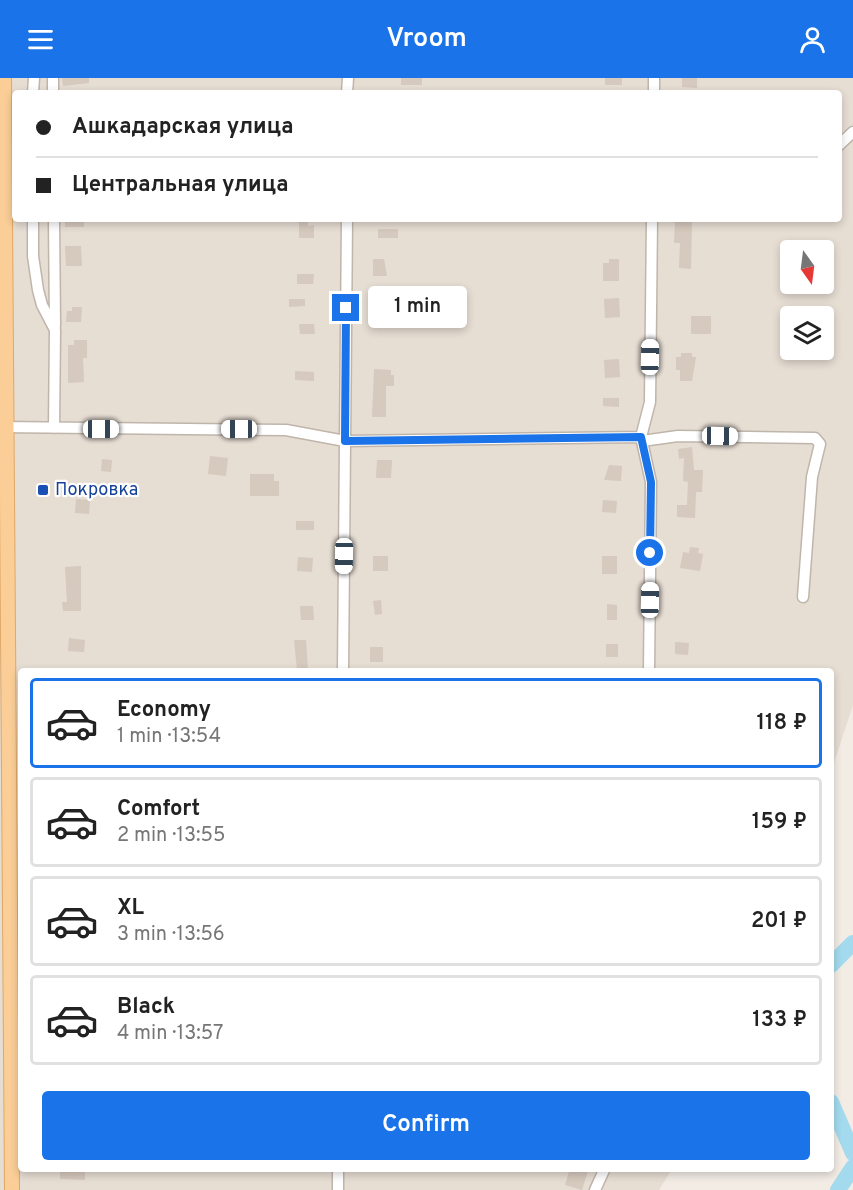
<!DOCTYPE html>
<html lang="en">
<head>
<meta charset="utf-8">
<style>
  body { margin:0; font-family:Overpass,sans-serif; background:#f2f2f2; color:#222; height:100vh; display:flex; flex-direction:column; font-size:22px; white-space:nowrap }
  * { box-sizing:border-box; margin:0 }
  p { font-size:20px; color:#767676 }
  .icon { flex:none; width:33px; height:33px; fill:none; stroke:currentColor; stroke-width:2; stroke-linecap:round; stroke-linejoin:round }
  .map { position:relative; flex:1; overflow:hidden }
  .drawer { position:absolute; left:18px; top:590px; width:816px; height:504px; display:flex; flex-direction:column; background:#fff; border-radius:6px; box-shadow:0 3px 9px #0003 }
  .drawer>* { flex:none }
  .banner { position:absolute; left:12px; top:12px; width:830px; height:132px; border-radius:6px; box-shadow:0 3px 9px #0003; display:grid; align-content:center; height:132px; padding:0 24px; background:#fff }
  .needle { width:39px; rotate:166deg }
  .tools { position:absolute; left:780px; top:162px; display:grid; gap:12px }
  .tools a { display:grid; place-items:center; width:54px; height:54px; border-radius:6px; background:#fff; box-shadow:0 3px 9px #0003; font-size:30px }
  .end { position:absolute; width:27px; height:27px; margin:-14px; border:8px solid #1a73e8; background:#fff; box-shadow:0 0 0 3px #fff }
  .from { border-radius:50% }
  .bubble { position:absolute; height:42px; border-radius:6px; background:#fff; box-shadow:0 3px 9px #0003; font-size:20px; font-weight:600; line-height:42px; text-align:center }
  .car { position:absolute; width:18px; height:36px; margin:-18px -9px; border-radius:8px; box-shadow:0 0 4px 2px #0007; background:linear-gradient(#fff 24%,#345 0 40%,#fff 0 76%,#345 0 86%,#fff 0) }
  .banner b { display:flex; align-items:center; gap:21px; height:57px; font-size:22px }
  .banner b+b { border-top:2px solid #e0e0e0 }
  .banner i { width:15px; height:15px; background:#222 }
  ul { padding:10px 0 0; list-style:none }
  li { display:flex; align-items:center; gap:18px; height:90px; margin:0 12px 9px; padding:0 12px; border:3px solid #e0e0e0; border-radius:6px }
  li div { flex:1 }
  li b { display:block; font-size:22px }
  li em { font-style:normal; font-weight:600 }
  li.selected { border-color:#1a73e8 }
  li>.icon { width:54px; height:54px; stroke-width:1.5 }
  .primary-button { display:flex; gap:12px; margin-top:auto; padding:12px 24px }
  .primary-button a { flex:1; height:69px; border-radius:6px; background:#1a73e8; color:#fff; font-size:24px; font-weight:600; line-height:69px; text-align:center }
  header { display:flex; justify-content:space-between; align-items:center; height:78px; padding:0 24px; background:#1a73e8; color:#fff; font-size:27px; font-weight:600 }
  .map>svg:first-child { display:block }
</style>
</head>
<body>
<header><svg class="icon" aria-label="menu" viewBox="0 0 24 24"><path d="M4 6h16M4 12h16M4 18h16"/></svg>Vroom<svg class="icon" aria-label="person" viewBox="0 0 24 24"><circle cx="12" cy="8" r="4"/><path d="M4 21q1-7 8-7t8 7"/></svg></header>
<div class="map">
<svg width="853" height="1112" viewBox="0 0 853 1112">
  <rect width="100%" height="100%" fill="#f2ece5"/>
  <path fill="#e6ddd3" fill-rule="evenodd" d="M0 0H853V627L831 694V592H21V1090L672 1091 659 1112H0ZM15 15H838V141H15ZM790 172H824V206H790ZM790 238H824V272H790Z"/>
  <g fill="none" stroke-linecap="round" stroke-linejoin="round">
    <path stroke="#a3daed" stroke-width="16" d="M831 887 853 865
      M831 1024 853 1075
      M838 1112 853 1089"/>
  </g>
  <path fill="#d6c9be" d="M62 0H89V5L63 8Z
    M401 0H422V7H401Z
    M605 0H622V7H605Z
    M682 0H697V10L682 9Z
    M65 141H84V149H65Z
    M299 143H308V148L314 147V160H299Z
    M675 144H692L691 191 679 190 680 165H674Z
    M378 151H398V160H378Z
    M65 168H81L82 188H66Z
    M373 181H384L387 198H373Z
    M609 181H619V203H603V185H609Z
    M297 196H314L313 206H297Z
    M619 220 620 239 605 240 604 221Z
    M289 221H305V228L289 229Z
    M373 226H388L389 240H373Z
    M72 229H82L81 244H66L67 233H72Z
    M691 238H711V256H691Z
    M299 246H314L315 256H300Z
    M74 262H87V280H83L84 304 68 305V267H74Z
    M681 275H692V279H696L692 303H680V292H676V279H681Z
    M619 281 620 299 605 300 604 282Z
    M374 291 391 292V297H394V308H386V339H372Z
    M295 293 314 294V303L295 302Z
    M603 320H619V329L603 328Z
    M692 369 694 392H703L702 414H696L695 440 677 439V427H687L688 404 683 403 684 380 679 381 678 371Z
    M210 378 228 380 226 398 208 396Z
    M102 381 112 382 111 394 101 393Z
    M377 382H392L391 400H376Z
    M609 387 622 388 621 403 604 402Z
    M250 396H274V403H279V418H250Z
    M76 421 90 422 89 436 75 435Z
    M603 422 617 423 616 435 602 434Z
    M296 443H314V452H296Z
    M690 469 699 470 698 475 703 476 700 493 680 490 683 474 689 475Z
    M373 478H388V493H373Z
    M602 478H617V496H602Z
    M298 479 313 480 312 494 297 493Z
    M81 488V533H63L62 524H67L65 489Z
    M381 522 382 536 375 537 373 523Z
    M607 526 617 527V542H607Z
    M300 528H313L314 542H301Z
    M69 560 85 562 84 574 68 573Z
    M294 562H306L308 592H297Z
    M675 564 689 565 688 577 675 576Z
    M606 566H618V579H606Z
    M370 569H383V584H370Z
    M60 1090H85V1102L60 1101Z
    M570 1090H589L582 1112 565 1107Z"/>
  <g fill="none" stroke-linecap="round" stroke-linejoin="round">
    <defs>
      <path id="minor" d="M53 0V15
        M33 15 34 0
        M347 15 348 0
        M654 15V0
        M838 68 853 54
        M33 141V178L38 212 42 227 55 252 54 350
        M54 141 55 248
        M0 349 286 352 345 363 641 359
        M642 363 678 358 815 360 820 366 812 399 803 519
        M343 592 347 141
        M649 592 651 404 641 359 650 324 652 141
        M338 1112V1090
        M595 1112 605 1090"/>
      <path id="major" d="M4 0 12 1112"/>
    </defs>
    <use href="#minor" stroke="#c0b5ab" stroke-width="13"/>
    <use href="#major" stroke="#dfa866" stroke-width="16"/>
    <use href="#minor" stroke="#fff" stroke-width="10"/>
    <use href="#major" stroke="#face96" stroke-width="14"/>
  </g>
  <g fill="none" stroke-linecap="round" stroke-linejoin="round">
    <path stroke="#1a73e8" stroke-width="8" d="M346 230 345 363 641 359 651 404 650 475"/>
  </g>
  <rect fill="#1a4fb4" stroke="#fff" stroke-width="2" x="37" y="406" width="12" height="12" rx="3"/>
  <g text-anchor="middle" dominant-baseline="central" stroke-width="4.5" stroke-linejoin="round" paint-order="stroke">
    <g font-size="18" fill="#164399" stroke="#fff" text-anchor="start">
      <text x="55" y="412">Покровка</text>
    </g>
  </g>
</svg>
<div class="tools">
<a><svg class="needle" viewBox="-14 -14 28 28"><path d="M0-13l5 13h-10z" fill="#e53935"/><path d="M0 13l5-13h-10z" fill="#767676"/></svg></a>
<a><svg class="icon" aria-label="layers" viewBox="0 0 24 24"><path d="M12 4l9 5-9 5-9-5zM3 14l9 5 9-5"/></svg></a>
</div>
<i class="end from" style="left:650px;top:475px"></i>
<i class="end" style="left:346px;top:230px"></i>
<div class="bubble" style="left:368px;top:208px;width:99px">1 min</div>
<i class="car" style="left:650px;top:279px;rotate:1deg"></i>
<i class="car" style="left:101px;top:351px;rotate:90deg"></i>
<i class="car" style="left:239px;top:351px;rotate:270deg"></i>
<i class="car" style="left:720px;top:358px;rotate:91deg"></i>
<i class="car" style="left:344px;top:478px;rotate:181deg"></i>
<i class="car" style="left:650px;top:522px;rotate:1deg"></i>
<div class="banner">
<b><i class="from"></i>Ашкадарская улица</b>
<b><i></i>Центральная улица</b>
</div>
<section class="drawer">
<ul>
<li class="selected"><svg class="icon" aria-label="car" viewBox="0 0 24 24"><path d="M5 17H2v-5l4-1 3-4h7l3 4 3 1v5h-3M9 17h6M6 11h13"/><circle cx="7" cy="17" r="2"/><circle cx="17" cy="17" r="2"/></svg><div><b>Economy</b><p>1 min · 13:54</p></div><em>118 ₽</em></li>
<li><svg class="icon" aria-label="car" viewBox="0 0 24 24"><path d="M5 17H2v-5l4-1 3-4h7l3 4 3 1v5h-3M9 17h6M6 11h13"/><circle cx="7" cy="17" r="2"/><circle cx="17" cy="17" r="2"/></svg><div><b>Comfort</b><p>2 min · 13:55</p></div><em>159 ₽</em></li>
<li><svg class="icon" aria-label="car" viewBox="0 0 24 24"><path d="M5 17H2v-5l4-1 3-4h7l3 4 3 1v5h-3M9 17h6M6 11h13"/><circle cx="7" cy="17" r="2"/><circle cx="17" cy="17" r="2"/></svg><div><b>XL</b><p>3 min · 13:56</p></div><em>201 ₽</em></li>
<li><svg class="icon" aria-label="car" viewBox="0 0 24 24"><path d="M5 17H2v-5l4-1 3-4h7l3 4 3 1v5h-3M9 17h6M6 11h13"/><circle cx="7" cy="17" r="2"/><circle cx="17" cy="17" r="2"/></svg><div><b>Black</b><p>4 min · 13:57</p></div><em>133 ₽</em></li>
</ul>
<div class="primary-button"><a>Confirm</a></div>
</section>
</div>
</body>
</html>
